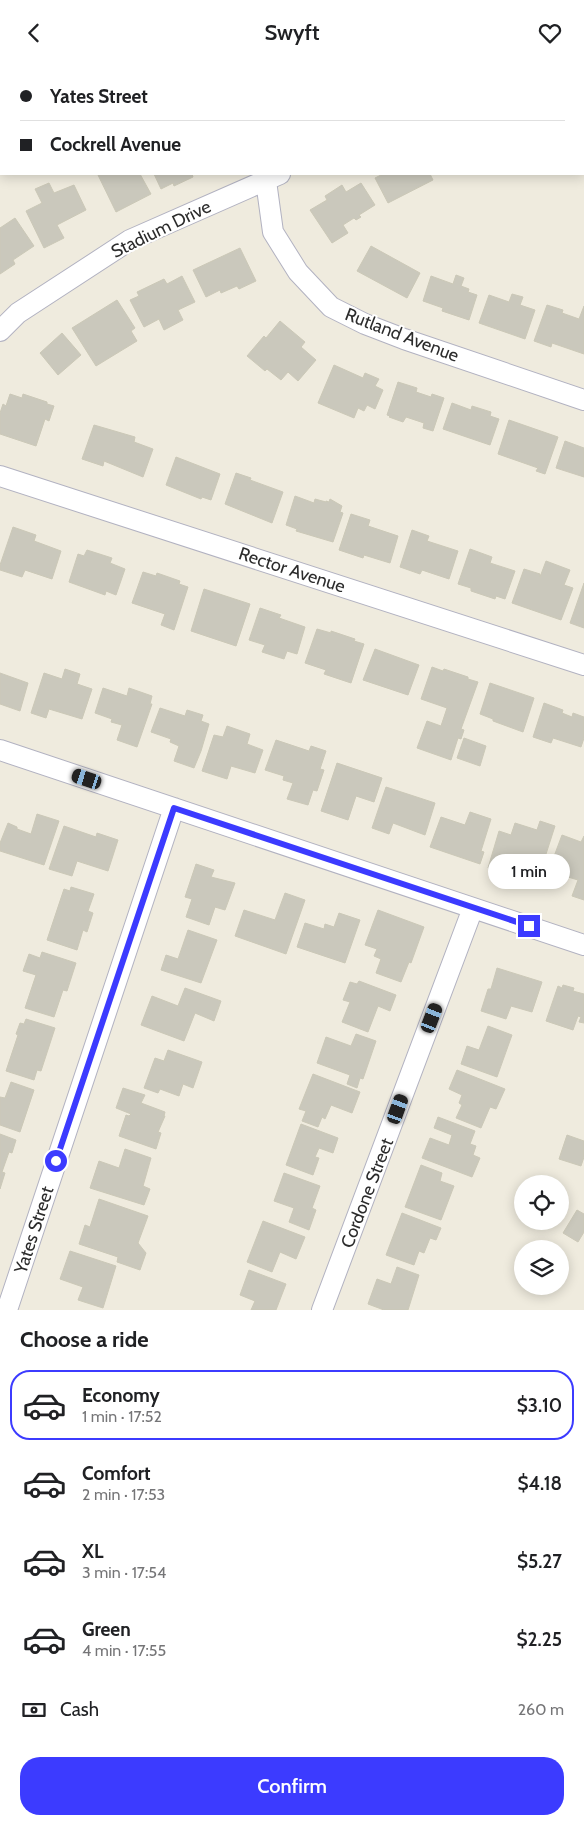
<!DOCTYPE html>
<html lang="en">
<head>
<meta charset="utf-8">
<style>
  body { margin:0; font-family:Cabin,sans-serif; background:#f2f2f2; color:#202124; height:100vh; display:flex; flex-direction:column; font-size:19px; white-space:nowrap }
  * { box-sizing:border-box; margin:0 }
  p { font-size:16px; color:#757577 }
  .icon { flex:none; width:28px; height:28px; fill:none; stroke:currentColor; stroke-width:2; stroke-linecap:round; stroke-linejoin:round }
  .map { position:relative; height:1245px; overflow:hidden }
  .side { display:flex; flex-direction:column; background:#fff; flex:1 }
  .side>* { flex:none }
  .guide { position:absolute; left:0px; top:0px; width:585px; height:110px; box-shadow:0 2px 12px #0003; display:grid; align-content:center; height:110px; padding:0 20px; background:#fff }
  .tools { position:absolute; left:514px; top:1110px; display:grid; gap:10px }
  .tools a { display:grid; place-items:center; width:55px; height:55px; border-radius:50%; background:#fff; box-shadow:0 2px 12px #0003; font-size:25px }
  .end { position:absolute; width:22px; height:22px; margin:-11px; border:6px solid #3c3bff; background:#fff; box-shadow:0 0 0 2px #fff }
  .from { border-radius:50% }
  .bubble { position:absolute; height:35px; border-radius:18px; background:#fff; box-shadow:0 2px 12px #0003; font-size:16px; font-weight:600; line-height:35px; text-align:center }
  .car { position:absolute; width:15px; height:30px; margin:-15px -8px; border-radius:6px; box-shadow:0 0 4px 1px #0007; background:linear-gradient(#222 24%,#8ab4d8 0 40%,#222 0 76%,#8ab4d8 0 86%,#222 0) }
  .guide b { display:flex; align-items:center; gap:18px; height:48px; font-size:19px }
  .guide b+b { border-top:1px solid #e0e0e0 }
  .guide i { width:12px; height:12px; background:#202124 }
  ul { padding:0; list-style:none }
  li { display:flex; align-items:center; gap:15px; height:70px; margin:0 10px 8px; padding:0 10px; border:2px solid transparent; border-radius:20px }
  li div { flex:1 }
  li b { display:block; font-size:19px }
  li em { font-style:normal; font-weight:600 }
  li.on { border-color:#3c3bff }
  li>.icon { width:45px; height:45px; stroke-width:1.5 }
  h2 { padding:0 20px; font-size:22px; line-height:60px }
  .pay { display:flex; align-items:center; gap:12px; height:55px; padding:0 20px; font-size:19px }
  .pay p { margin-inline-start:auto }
  .button { display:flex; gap:10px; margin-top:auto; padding:10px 20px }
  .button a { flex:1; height:58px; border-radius:20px; background:#3c3bff; color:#fff; font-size:20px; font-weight:600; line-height:58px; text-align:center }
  header { display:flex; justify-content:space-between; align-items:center; height:65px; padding:0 20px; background:#fff; font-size:22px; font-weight:600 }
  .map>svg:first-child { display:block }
</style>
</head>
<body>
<header><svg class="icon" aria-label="back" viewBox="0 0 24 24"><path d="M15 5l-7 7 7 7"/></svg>Swyft<svg class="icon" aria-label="heart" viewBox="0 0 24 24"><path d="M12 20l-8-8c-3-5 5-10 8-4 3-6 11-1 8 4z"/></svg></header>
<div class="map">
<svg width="584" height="1245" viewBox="0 0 584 1245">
  <rect width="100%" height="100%" fill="#efebde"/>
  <path fill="#cac8bc" stroke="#cbc8b7" d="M25 0H83L25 1Z
    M312 0H372L373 1H313Z
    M1 9V57L0 10Z
    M101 109H140L151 129 116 147 98 110Z
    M154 109H192L193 112 174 121 173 118 161 124Z
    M383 109H430L433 115 388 138 375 113Z
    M49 118 54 128 74 120 86 145 57 160 64 173 44 183 26 146 42 138 35 124Z
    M361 118 375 140 359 150 361 152 356 155 354 153 343 160 348 168 332 178 310 145 327 135 325 131 342 120 346 127Z
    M15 153 34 181 13 195 15 199 0 209V163Z
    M371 181 420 208 407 233 357 206Z
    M240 183 256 216 239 224 237 221 221 228 220 225 206 232 193 205Z
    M456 210 464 213 461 221 469 224 468 227 477 230 469 255 442 246 443 243 423 236 431 211 453 219Z
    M182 211 195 237 178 245 183 255 164 265 159 254 144 262 130 235 139 231 137 227 164 214 167 219Z
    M512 229 523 232 520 240 535 245 525 274 479 258 489 230 509 237Z
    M117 235 135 263 131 266 137 276 96 301 72 263Z
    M547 240 563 245 562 248 579 254 584 241V289L552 278 551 282 534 276Z
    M280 256 305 277 301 282 316 295 298 316 288 307 281 315 267 304 265 306 247 291 264 271 266 273Z
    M62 268 81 290 58 310 40 288Z
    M334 300 363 313 365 308 379 314 375 321 383 325 375 344 367 340 364 346 358 343 354 353 318 338Z
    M398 317 417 323 416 327 431 332 432 329 444 333 433 366 423 363 424 358 406 352 403 357 389 352 390 351 387 350Z
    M10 329 22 333 23 329 47 337V339L54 341 49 356 45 354 36 381 0 369V348L3 339 6 341Z
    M452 338 471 345 472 341 491 347 490 351 499 354 490 380 443 364Z
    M509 355 558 372 545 409 536 406 538 403 498 389Z
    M94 360 135 372 134 377 153 384 143 412 104 396 103 401 82 394Z
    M565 376 584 383V412L556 403Z
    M176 392 220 409 211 435 202 432 201 434 166 420Z
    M236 408 251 413 250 415 283 427 272 458 225 439Z
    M295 431 314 438 315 434 326 437V436L329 437 330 434 342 441 340 447 343 448 333 477 296 466 297 464 286 460Z
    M351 449 370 455 368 461 398 471 390 498 364 490 363 493 339 485Z
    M13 462 36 470 34 476 61 486 52 514 25 505 22 512 0 505V500Z
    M412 465 429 471 427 476 458 486 449 514 422 505 420 509 400 502Z
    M470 484 492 492 490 498 515 506 505 534 496 531 495 534 471 526V523L458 519Z
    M87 485 112 493 110 498 125 504 116 530 106 526 105 530 69 517 78 489 84 491Z
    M546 496 570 505 564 520 573 523 561 555 512 538 524 504 540 509V512Z
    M143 507 156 511 157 508 180 516 179 519 188 522 174 565 161 560 165 549 132 538Z
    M584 518V563L570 558Z
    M204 524 250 539 236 581 191 566Z
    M260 543 281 550 279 553 305 562 297 589 287 586 284 594 262 587 265 580 249 575Z
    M317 564 331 568V566L355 574 354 576 364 579 351 618 324 609 326 605 305 598Z
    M375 584 419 600 408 630 363 615Z
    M432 602 443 606 444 604 468 612V614L478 617 461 664 464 665 461 674 458 673 451 695 417 683 427 656 441 661 447 643 421 634Z
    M65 604 80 609 77 619 92 624 82 654 49 644 46 653 31 648 44 608 62 614Z
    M0 608 28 618 20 646 0 639Z
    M490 618 534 633 523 667 493 656V654L480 649Z
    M103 623 127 631 129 623 152 631 150 639H152L137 682 117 675 122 660 111 657 112 654 95 648Z
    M544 638 563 645 562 648 572 652 573 648 584 652V673L581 682 553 673 551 678 533 672Z
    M160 643 185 651 187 645 203 650 201 656 209 659 201 686 194 703 174 696 179 681 170 677 171 674 151 667Z
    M227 661 250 669 247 679 263 685 255 708 231 701 227 714 202 706 214 670 223 672Z
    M464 673 486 681 480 701 457 693Z
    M276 675 309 686 311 681 326 686 320 704 324 705 317 726 313 725 308 740 287 734 293 718 283 715 284 711 265 705Z
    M337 698 382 713 374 737 356 731 348 755 321 746Z
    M386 722 435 738 425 770 393 758 389 769 372 763Z
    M470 747 491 754 481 786 484 787 480 799 430 782 441 752 465 760Z
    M37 749 59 756 44 800 0 786V778L8 758 17 762V764L31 769Z
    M540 756 555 761 539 811 514 803 515 801 512 800 509 809 488 803 499 766 511 770 515 758 537 765Z
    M64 761 96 772 97 768 118 775 108 806 77 796 72 811 49 804Z
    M562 770 581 777 584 771V835L572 831 578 815 568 812 569 809 550 802Z
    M196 799 214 805 211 812 235 818 225 845 215 842 209 860 186 852 192 834 185 832Z
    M71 822 94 829 88 846 93 848 87 867 83 865 77 885 47 875 64 824 70 826Z
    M285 828 305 835 286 889 235 871 244 845 275 855Z
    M378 845 424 862 411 898 409 897 401 917 376 908 381 894 374 891 377 884 365 880Z
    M339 848 360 855 345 898 297 882 305 858 324 864 325 859 334 862Z
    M188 865 217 875 201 918 161 905 166 890 178 894Z
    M42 887 76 898 67 926 63 925 54 952 25 943 36 910 23 906 29 889 40 893Z
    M497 903 542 917 532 947 511 941 506 954 481 946 488 924H491Z
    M359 916 396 930 390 946 378 941 368 967 342 957 350 937 343 935 350 917 357 919Z
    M563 920 574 923 573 926 584 929V958L579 957 581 952 578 951 573 965 546 956 558 921 562 923Z
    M185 923 221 936 214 956 195 948 184 976 141 960 152 931 178 941Z
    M26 954 55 963 41 1006 37 1005 34 1015 6 1006 18 970 16 969 20 958 24 959Z
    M488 961 512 970 497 1012 461 999 467 981 479 985Z
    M356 969 376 976 363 1014 360 1013 357 1023 347 1019 350 1010 317 998 326 972 351 981Z
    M168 985 202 997 193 1023 183 1019 179 1031 160 1024 158 1028 144 1023 155 993 164 996Z
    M457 1005 505 1024 496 1044 490 1042 481 1063 456 1053 462 1040 459 1038 462 1030 449 1024Z
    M313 1009 360 1027 352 1048 331 1040 325 1054 322 1052 318 1062 302 1056 306 1046 299 1044Z
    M11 1017 34 1025 20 1067 0 1060V1032L5 1033Z
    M123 1023 145 1030 141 1038 165 1047 164 1051H165L158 1067 161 1068 156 1084 119 1071 126 1050 129 1051 131 1049 116 1043Z
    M438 1052 475 1066 470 1079 476 1081 473 1090 480 1093 472 1112 422 1093 430 1073 449 1080 452 1070 434 1063Z
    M301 1059 338 1073 333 1088 319 1083 315 1092 319 1093 313 1110 286 1100Z
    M0 1069 16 1075 12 1088 9 1087 2 1107 5 1108 0 1124Z
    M567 1070 584 1076V1092L581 1101 559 1094Z
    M125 1084 151 1093 143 1121 150 1124 144 1140 90 1123 99 1096 119 1103Z
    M421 1100 442 1108 440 1116 454 1121 441 1155 405 1142Z
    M284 1108 320 1121 312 1143 316 1145 309 1165 289 1157 294 1143 274 1136Z
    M99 1134 148 1151 138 1178 146 1188 140 1205 117 1197 118 1192 79 1179 85 1160 90 1162Z
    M577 1145 584 1149V1167L578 1177 563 1168Z
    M402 1148 441 1163 436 1175 430 1173 424 1188 419 1186 414 1200 386 1190Z
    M263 1156 305 1172 296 1194 280 1187 272 1207 247 1197Z
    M70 1186 116 1201 103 1243 78 1235 83 1222 60 1214Z
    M397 1202 419 1210 408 1245H384L368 1239 377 1214 391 1219Z
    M249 1205 286 1219 276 1245H251L255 1236 240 1230Z"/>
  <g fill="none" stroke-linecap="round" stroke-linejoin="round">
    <defs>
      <path id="minor" d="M490 1 492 0
        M266 116 273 167 298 207 331 242 365 259 404 274 584 335
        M0 266 18 248 130 175 280 109
        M0 411 584 600
        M0 685 584 880
        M7 1245 174 743
        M322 1245 473 843"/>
    </defs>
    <use href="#minor" stroke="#b2b2c1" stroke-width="22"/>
    <use href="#minor" stroke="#fff" stroke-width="20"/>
  </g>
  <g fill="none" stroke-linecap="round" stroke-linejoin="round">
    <path stroke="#3c3bff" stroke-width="6" d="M56 1096 174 743 529 861"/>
  </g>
  <g text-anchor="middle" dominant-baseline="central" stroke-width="4" stroke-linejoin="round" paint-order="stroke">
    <g font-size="18" fill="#2c2c2c" stroke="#fff">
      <text transform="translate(161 164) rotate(-26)">Stadium Drive</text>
      <text transform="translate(402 270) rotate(21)">Rutland Avenue</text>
      <text transform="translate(292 505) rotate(18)">Rector Avenue</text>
      <text transform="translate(367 1128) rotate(-69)">Cordone Street</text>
      <text transform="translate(34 1165) rotate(-72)">Yates Street</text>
    </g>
  </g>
</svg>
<div class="tools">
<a><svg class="icon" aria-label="locate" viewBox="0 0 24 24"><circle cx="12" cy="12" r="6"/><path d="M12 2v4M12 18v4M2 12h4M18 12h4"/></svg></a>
<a><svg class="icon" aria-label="layers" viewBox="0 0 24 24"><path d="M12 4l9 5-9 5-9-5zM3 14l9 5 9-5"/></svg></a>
</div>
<i class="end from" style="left:56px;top:1096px"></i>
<i class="end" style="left:529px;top:861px"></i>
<div class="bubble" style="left:488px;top:789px;width:82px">1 min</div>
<i class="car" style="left:87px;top:714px;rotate:288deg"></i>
<i class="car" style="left:432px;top:953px;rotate:21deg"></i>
<i class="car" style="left:398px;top:1044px;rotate:20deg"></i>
<div class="guide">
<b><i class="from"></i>Yates Street</b>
<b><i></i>Cockrell Avenue</b>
</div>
</div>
<section class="side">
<h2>Choose a ride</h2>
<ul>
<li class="on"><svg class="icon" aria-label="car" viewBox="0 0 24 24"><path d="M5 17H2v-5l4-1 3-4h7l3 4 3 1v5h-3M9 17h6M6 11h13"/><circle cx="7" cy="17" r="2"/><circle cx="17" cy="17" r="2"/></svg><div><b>Economy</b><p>1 min · 17:52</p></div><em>$3.10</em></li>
<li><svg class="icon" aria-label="car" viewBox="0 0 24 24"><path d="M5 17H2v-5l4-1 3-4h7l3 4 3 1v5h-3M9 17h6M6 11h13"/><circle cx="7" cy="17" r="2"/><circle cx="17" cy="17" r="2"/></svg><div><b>Comfort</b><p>2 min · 17:53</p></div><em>$4.18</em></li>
<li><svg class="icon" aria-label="car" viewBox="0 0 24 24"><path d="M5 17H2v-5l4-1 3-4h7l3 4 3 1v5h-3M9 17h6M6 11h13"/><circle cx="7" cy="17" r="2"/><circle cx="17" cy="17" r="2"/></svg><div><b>XL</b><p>3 min · 17:54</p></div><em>$5.27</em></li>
<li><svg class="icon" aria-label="car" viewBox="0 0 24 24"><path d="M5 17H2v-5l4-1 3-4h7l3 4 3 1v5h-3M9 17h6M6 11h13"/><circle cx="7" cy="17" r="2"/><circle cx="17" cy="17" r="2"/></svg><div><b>Green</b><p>4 min · 17:55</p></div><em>$2.25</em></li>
</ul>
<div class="pay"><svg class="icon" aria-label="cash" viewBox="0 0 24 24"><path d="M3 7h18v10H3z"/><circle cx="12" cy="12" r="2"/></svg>Cash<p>260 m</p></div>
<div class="button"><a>Confirm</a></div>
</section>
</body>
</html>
